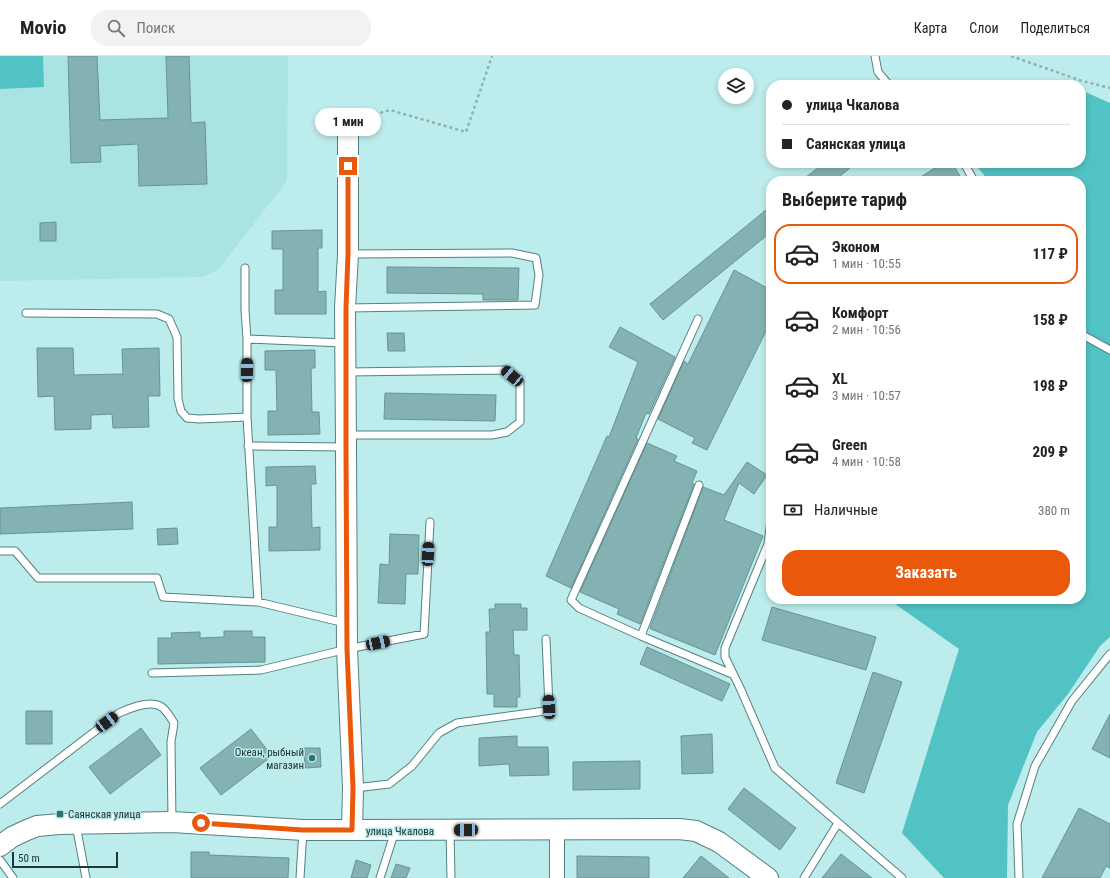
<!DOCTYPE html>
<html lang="ru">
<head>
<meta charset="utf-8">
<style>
  body { margin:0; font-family:"Roboto Condensed",sans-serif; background:#f2f2f2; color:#222; height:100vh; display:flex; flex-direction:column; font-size:15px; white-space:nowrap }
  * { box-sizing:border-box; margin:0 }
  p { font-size:13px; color:#767676 }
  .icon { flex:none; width:22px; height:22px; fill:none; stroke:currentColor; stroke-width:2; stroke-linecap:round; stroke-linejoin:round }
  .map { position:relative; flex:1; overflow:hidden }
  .side { position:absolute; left:766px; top:120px; width:320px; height:428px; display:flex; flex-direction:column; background:#fff; border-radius:16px; box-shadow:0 2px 6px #0003 }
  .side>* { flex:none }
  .hud { position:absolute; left:766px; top:24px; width:320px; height:88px; border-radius:16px; box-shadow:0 2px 6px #0003; display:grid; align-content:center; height:88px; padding:0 16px; background:#fff }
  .fabs { position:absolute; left:718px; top:12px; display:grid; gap:8px }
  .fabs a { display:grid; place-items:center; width:36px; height:36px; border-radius:50%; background:#fff; box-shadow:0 2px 6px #0003; font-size:20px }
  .scale { position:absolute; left:12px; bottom:10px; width:106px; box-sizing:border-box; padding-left:4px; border:2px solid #223535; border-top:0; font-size:11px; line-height:14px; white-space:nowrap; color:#223535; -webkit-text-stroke:3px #bdecec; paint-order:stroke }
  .end { position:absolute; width:18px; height:18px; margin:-9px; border:5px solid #ea580c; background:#fff; box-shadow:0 0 0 2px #fff }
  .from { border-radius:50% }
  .bubble { position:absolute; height:28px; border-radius:14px; background:#fff; box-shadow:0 2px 6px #0003; font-size:13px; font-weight:700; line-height:28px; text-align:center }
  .car { position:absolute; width:12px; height:24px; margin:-12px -6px; border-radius:5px; box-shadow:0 0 3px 1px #0007; background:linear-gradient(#222 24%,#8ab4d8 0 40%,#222 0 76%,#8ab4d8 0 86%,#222 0) }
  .hud b { display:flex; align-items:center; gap:14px; height:38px; font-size:15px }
  .hud b+b { border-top:1px solid #e0e0e0 }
  .hud i { width:10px; height:10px; background:#222 }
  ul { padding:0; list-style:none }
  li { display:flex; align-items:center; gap:12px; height:60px; margin:0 8px 6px; padding:0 8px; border:2px solid transparent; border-radius:16px }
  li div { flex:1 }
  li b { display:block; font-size:15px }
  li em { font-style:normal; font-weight:700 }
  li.selected { border-color:#ea580c }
  li>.icon { width:36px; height:36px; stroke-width:1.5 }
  h2 { padding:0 16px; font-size:18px; line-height:48px }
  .pay { display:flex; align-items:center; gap:10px; height:44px; padding:0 16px; font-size:15px }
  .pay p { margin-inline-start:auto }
  .primary-button { display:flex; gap:8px; margin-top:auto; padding:8px 16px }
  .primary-button a { flex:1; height:46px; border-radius:16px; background:#ea580c; color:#fff; font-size:16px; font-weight:700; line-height:46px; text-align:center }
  header { display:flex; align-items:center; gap:24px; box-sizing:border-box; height:56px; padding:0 20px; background:#fff; border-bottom:1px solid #e0e0e0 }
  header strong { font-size:19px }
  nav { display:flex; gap:22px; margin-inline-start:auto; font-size:14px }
  .search { width:280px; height:36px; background:#f2f2f2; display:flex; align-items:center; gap:10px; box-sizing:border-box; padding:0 14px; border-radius:16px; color:#767676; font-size:15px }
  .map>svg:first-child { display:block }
</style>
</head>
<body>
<header>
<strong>Movio</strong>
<div class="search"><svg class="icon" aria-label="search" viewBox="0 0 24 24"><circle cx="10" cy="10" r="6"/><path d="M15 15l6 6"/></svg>Поиск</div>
<nav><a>Карта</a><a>Слои</a><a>Поделиться</a></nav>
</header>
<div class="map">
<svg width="1110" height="822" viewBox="0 0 1110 822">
  <rect width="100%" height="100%" fill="#bdecec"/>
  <path fill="#a9e3e3" d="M0 0H288L287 125 218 214 202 221 0 225Z"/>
  <path fill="#52c3c5" d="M0 0H43L44 31 0 33Z
    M1081 34 1110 47V581L1100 590 1068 638 1037 676 1008 749 1007 822H944L902 777 959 593 888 543H1081V125H989L974 107H1081Z"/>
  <path fill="#84b1b2" stroke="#679494" d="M68 0H97L100 64 168 62 166 0H189L191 67 205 66 207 128 139 130 138 88 100 90 101 106 71 107Z
    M824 107H856L834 125H801Z
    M943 107H952L963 125H914Z
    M771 150V176L663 264 650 248Z
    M56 166V185H40V167Z
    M322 174V192H318V236L326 235V258H275V234H283V193H272V175Z
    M387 211 519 212 518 244H483V238L387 237Z
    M734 214 771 234V265L707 394 692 387 695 382 658 363 684 305 688 308Z
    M620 271 675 301 649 358 646 357 636 382 638 383 571 532 546 520 607 380 609 381 638 306 609 291Z
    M387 277H404L405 295H388Z
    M37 292H73L74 319 123 318 122 293 159 292 160 340H148L149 371 113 372 112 358 91 359V373L55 374 54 340 38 341Z
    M315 294V312H311L312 356H319L320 378 268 379V355H277L276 314H265V295Z
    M385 337 496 339 495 365 384 363Z
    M647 387 677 400 674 405 697 415 692 427 694 428 640 568 617 558 619 553 580 536Z
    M747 406 767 419 754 438 739 427 724 464 763 480 715 599 651 573 650 572 703 431 724 439Z
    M315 410 316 428H311L312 472 320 471V494L269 495V471H277V429L266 430V411Z
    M132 446 133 473 0 478V452Z
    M177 472 178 488 158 489 157 473Z
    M390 478 419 479 418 518H406L405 548 378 547 380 508 389 509Z
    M495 548H521V552H527V574H513L514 599H519L520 641H517V651H494V638H487L486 576H490L489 553H495Z
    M772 551 876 581 866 614 762 584Z
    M224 575H252V581H265V606L158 608V582H172L171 577 200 576V582L224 581Z
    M647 591 730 628 722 645 640 608Z
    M873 616 902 626 864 737 836 727Z
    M26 655H52V688H26Z
    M1110 658V702L1092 693Z
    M141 672 161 699 110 738 89 711Z
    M251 673 272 700 221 739 200 712Z
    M712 678 713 717 682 718 681 680Z
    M517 680V691H548L549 719 510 720 509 708 479 710V682Z
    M304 692H320L321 711 305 712Z
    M640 705V733L573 734V706Z
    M744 732 796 772 780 794 728 753Z
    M1079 752 1110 768V812L1106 810 1100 822H1042Z
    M191 796H209V799L289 802 288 822H191Z
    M841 798 872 822H822Z
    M577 800 649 801V822H577Z
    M701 800 729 822H683Z
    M356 804 371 809 367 822H351Z
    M396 808 410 812 406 822H391Z"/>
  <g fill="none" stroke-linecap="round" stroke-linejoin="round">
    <defs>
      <path id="lane" d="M875 0 878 16 889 29
        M964 107 974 125
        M245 212V254L247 283
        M346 252 535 249 539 219 536 202 512 197 350 198
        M26 257 157 258 169 263 177 281 178 343 181 355 187 362 199 363 247 361 258 546
        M1081 278 1110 294
        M346 316 505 314 520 326V366L507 376 492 379H348
        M247 361V283L343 287
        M771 379V380
        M248 390 346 391
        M699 429 641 580 732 618
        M771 464 768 488 725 592V601L741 634 775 712 902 822
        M0 495H15L38 522H157L163 541 258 546 345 567
        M641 580 579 552 571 544C614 450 655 356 698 263
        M152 617 261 614 347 593 424 578 430 466
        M355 732 389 728 412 710 439 677 457 667 545 655 549 651 546 583
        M0 748 119 657C130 652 154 642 164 653 168 657 171 662 174 667L171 686 172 765
        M76 769 86 822
        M450 775 451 822
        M0 804 13 822
        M300 822 303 774
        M380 822 395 775
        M804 822 838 767
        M1019 822 1017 768 1035 710 1072 645 1110 598"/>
      <path id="street" d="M557 773V822"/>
      <path id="secondary" d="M348 66V198L345 252 346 391 347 593 353 732 352 774
        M0 790 12 781 27 774 37 770 60 768 172 766 303 774H352L679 773 696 775 719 786 768 822"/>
    </defs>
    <use href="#lane" stroke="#548080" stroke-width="9"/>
    <use href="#street" stroke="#548080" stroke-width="16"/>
    <use href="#secondary" stroke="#548080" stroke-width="22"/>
    <path stroke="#8cb2b2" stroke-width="2.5" stroke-dasharray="3 3" stroke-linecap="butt" d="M1011 0 1082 25 1110 32
      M363 62 390 54 466 76 492 0"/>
    <use href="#lane" stroke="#fff" stroke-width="7"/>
    <use href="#street" stroke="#fff" stroke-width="14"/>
    <use href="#secondary" stroke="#fff" stroke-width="20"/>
  </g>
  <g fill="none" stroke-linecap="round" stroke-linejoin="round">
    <path stroke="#ea580c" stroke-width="5" d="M201 767 303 774H352L353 732 347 593 346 391V252L348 198V110"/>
  </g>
  <g fill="#2b7576" stroke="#bdecec" stroke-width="1.5">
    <circle cx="312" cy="702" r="4"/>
    <rect x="56" y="754" width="8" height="8" rx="2"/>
  </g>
  <g text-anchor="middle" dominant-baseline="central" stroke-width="3" stroke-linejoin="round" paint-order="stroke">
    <g font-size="11" fill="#223535" stroke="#bdecec" text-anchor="end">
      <text x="304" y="696">Океан, рыбный<tspan x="304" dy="13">магазин</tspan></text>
      <text x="68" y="758" text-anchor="start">Саянская улица</text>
    </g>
    <g font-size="11" fill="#223535" stroke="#bdecec">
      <text x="400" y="775">улица Чкалова</text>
    </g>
  </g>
</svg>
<div class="fabs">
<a><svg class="icon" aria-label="layers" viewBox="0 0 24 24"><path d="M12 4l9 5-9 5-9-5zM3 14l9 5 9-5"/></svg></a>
</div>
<div class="scale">50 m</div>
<i class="end from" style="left:201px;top:767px"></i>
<i class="end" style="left:348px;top:110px"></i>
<div class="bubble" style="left:315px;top:52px;width:66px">1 мин</div>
<i class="car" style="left:247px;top:314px;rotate:1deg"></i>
<i class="car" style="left:512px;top:320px;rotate:310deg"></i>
<i class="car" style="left:428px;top:498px;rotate:3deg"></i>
<i class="car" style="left:378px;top:587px;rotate:78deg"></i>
<i class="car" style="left:549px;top:651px;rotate:357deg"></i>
<i class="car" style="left:107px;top:666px;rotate:53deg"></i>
<i class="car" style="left:466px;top:774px;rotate:269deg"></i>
<div class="hud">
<b><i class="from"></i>улица Чкалова</b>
<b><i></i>Саянская улица</b>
</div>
<section class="side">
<h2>Выберите тариф</h2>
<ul>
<li class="selected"><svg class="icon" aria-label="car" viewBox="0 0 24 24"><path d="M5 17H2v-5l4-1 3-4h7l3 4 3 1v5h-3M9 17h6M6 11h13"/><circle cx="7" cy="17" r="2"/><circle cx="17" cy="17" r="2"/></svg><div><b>Эконом</b><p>1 мин · 10:55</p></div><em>117 ₽</em></li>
<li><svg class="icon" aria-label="car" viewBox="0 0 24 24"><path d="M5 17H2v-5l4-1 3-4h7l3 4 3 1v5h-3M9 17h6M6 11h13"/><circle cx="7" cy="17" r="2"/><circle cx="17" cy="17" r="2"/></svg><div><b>Комфорт</b><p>2 мин · 10:56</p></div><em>158 ₽</em></li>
<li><svg class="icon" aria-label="car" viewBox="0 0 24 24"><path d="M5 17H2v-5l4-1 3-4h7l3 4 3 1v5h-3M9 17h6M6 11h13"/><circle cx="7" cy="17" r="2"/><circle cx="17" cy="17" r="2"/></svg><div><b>XL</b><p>3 мин · 10:57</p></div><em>198 ₽</em></li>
<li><svg class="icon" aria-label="car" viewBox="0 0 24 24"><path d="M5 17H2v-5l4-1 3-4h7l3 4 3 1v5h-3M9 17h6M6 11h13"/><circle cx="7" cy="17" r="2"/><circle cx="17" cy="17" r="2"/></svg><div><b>Green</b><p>4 мин · 10:58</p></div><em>209 ₽</em></li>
</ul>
<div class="pay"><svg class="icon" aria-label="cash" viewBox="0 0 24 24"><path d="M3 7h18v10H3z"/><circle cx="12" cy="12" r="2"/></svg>Наличные<p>380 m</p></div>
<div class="primary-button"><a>Заказать</a></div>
</section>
</div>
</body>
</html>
